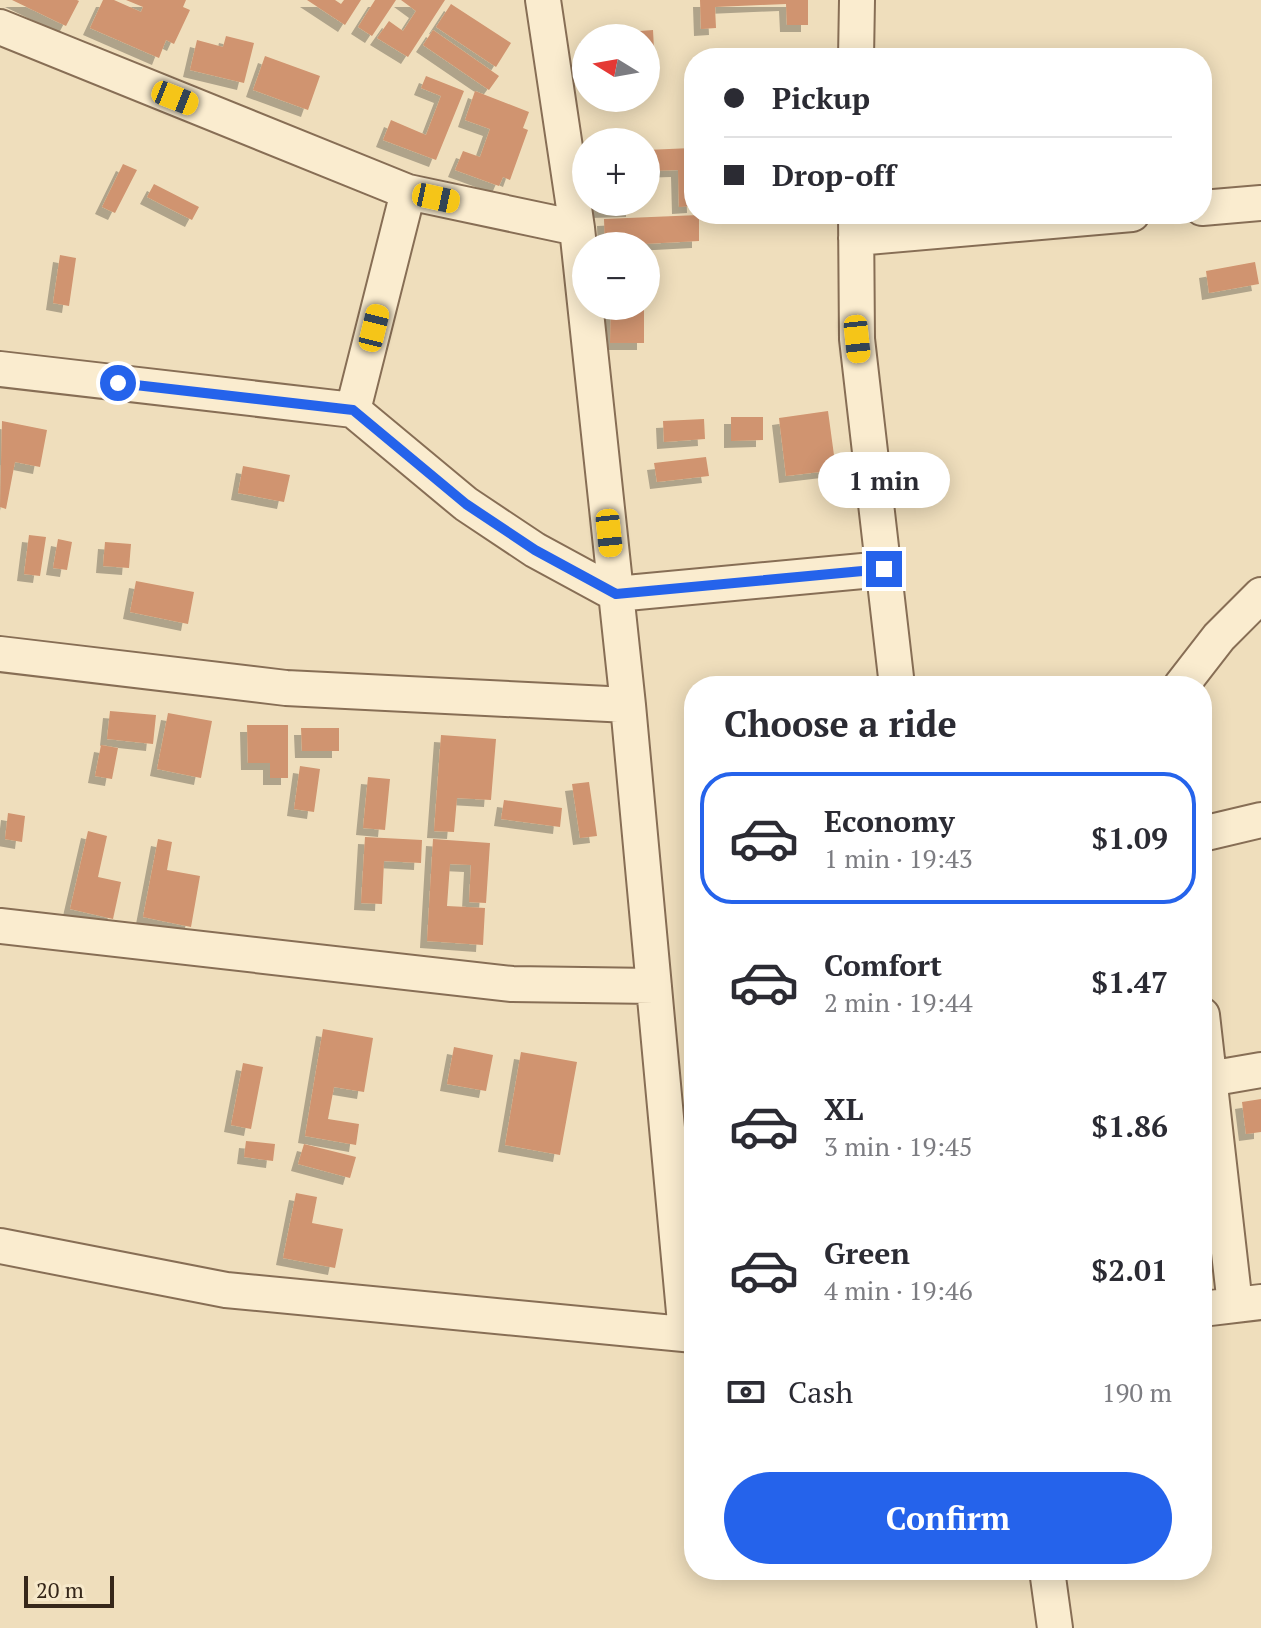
<!DOCTYPE html>
<html lang="en">
<head>
<meta charset="utf-8">
<style>
  body { margin:0; font-family:"PT Serif",serif; background:#f2f2f3; color:#2b2b33; height:100vh; display:flex; flex-direction:column; font-size:30px; white-space:nowrap }
  * { box-sizing:border-box; margin:0 }
  p { font-size:26px; color:#7c7c81 }
  .icon { flex:none; width:44px; height:44px; fill:none; stroke:currentColor; stroke-width:2; stroke-linecap:round; stroke-linejoin:round }
  .map { position:relative; flex:1; overflow:hidden }
  .drawer { position:absolute; left:684px; top:676px; width:528px; height:904px; display:flex; flex-direction:column; background:#fff; border-radius:32px; box-shadow:0 4px 20px #0003 }
  .drawer>* { flex:none }
  .guide { position:absolute; left:684px; top:48px; width:528px; height:176px; border-radius:32px; box-shadow:0 4px 20px #0003; display:grid; align-content:center; height:176px; padding:0 40px; background:#fff }
  .needle { width:52px; rotate:281deg }
  .buttons { position:absolute; left:572px; top:24px; display:grid; gap:16px }
  .buttons a { display:grid; place-items:center; width:88px; height:88px; border-radius:50%; background:#fff; box-shadow:0 4px 20px #0003; font-size:40px }
  .scale { position:absolute; left:24px; bottom:20px; width:90px; box-sizing:border-box; padding-left:8px; border:4px solid #36271a; border-top:0; font-size:22px; line-height:28px; white-space:nowrap; color:#36271a; -webkit-text-stroke:6px #f7e9cb; paint-order:stroke }
  .end { position:absolute; width:36px; height:36px; margin:-18px; border:10px solid #2563eb; background:#fff; box-shadow:0 0 0 4px #fff }
  .from { border-radius:50% }
  .bubble { position:absolute; height:56px; border-radius:28px; background:#fff; box-shadow:0 4px 20px #0003; font-size:26px; font-weight:700; line-height:56px; text-align:center }
  .car { position:absolute; width:24px; height:48px; margin:-24px -12px; border-radius:10px; box-shadow:0 0 6px 2px #0007; background:linear-gradient(#f5c518 24%,#345 0 40%,#f5c518 0 76%,#345 0 86%,#f5c518 0) }
  .guide b { display:flex; align-items:center; gap:28px; height:76px; font-size:30px }
  .guide b+b { border-top:2px solid #e1e1e2 }
  .guide i { width:20px; height:20px; background:#2b2b33 }
  ul { padding:0; list-style:none }
  li { display:flex; align-items:center; gap:24px; height:132px; margin:0 16px 12px; padding:0 24px; border:4px solid transparent; border-radius:32px }
  li div { flex:1 }
  li b { display:block; font-size:30px }
  li em { font-style:normal; font-weight:700 }
  li.current { border-color:#2563eb }
  li>.icon { width:72px; height:72px; stroke-width:1.5 }
  h2 { padding:0 40px; font-size:36px; line-height:96px }
  .pay { display:flex; align-items:center; gap:20px; height:88px; padding:0 40px; font-size:30px }
  .pay p { margin-inline-start:auto }
  .button { display:flex; gap:16px; margin-top:auto; padding:16px 40px }
  .button a { flex:1; height:92px; border-radius:48px; background:#2563eb; color:#fff; font-size:32px; font-weight:700; line-height:92px; text-align:center }
  .map>svg:first-child { display:block }
</style>
</head>
<body>
<div class="map">
<svg width="1261" height="1628" viewBox="0 0 1261 1628">
  <defs>
    <filter id="shadow"><feDropShadow dx="-7" dy="7" stdDeviation="0" flood-color="#0004"/></filter>
  </defs>
  <rect width="100%" height="100%" fill="#efdebc"/>
  <path fill="#d0946f" filter="url(#shadow)" d="M12 0H77L79 1 66 26Z
    M103 0H114L141 12 143 7 126 0H186L183 7 190 10 174 44 166 40 159 58 90 28Z
    M307 0H335L341 4 344 0H361L345 25Z
    M375 0H396L372 36 358 27Z
    M401 0H445L408 57 377 38 389 21 403 31 416 11Z
    M700 0H808V25H787L786 4 715 7 716 28 701 29Z
    M451 4 511 43 496 67 436 27Z
    M433 30 499 76 489 90 423 45Z
    M653 30 655 68 646 69V38H587V35Z
    M226 36 254 43 244 83 190 70 197 40 223 47Z
    M265 56 320 76 308 110 253 90Z
    M426 76 464 91 436 160 383 140 391 120 426 135 441 96 421 88Z
    M475 91 529 112 523 128 528 130 510 180 503 177 499 186 455 170 463 151 480 157 490 129 465 120Z
    M692 148 694 206 679 207 678 170 646 171V150Z
    M123 164 137 170 115 213 102 207Z
    M154 184 199 207 192 220 147 197Z
    M597 202H633V210L597 211Z
    M699 215V241L605 246 604 219Z
    M60 255 76 258 69 306 53 303Z
    M1255 262 1259 284 1209 293 1206 271Z
    M611 306H644V343H610Z
    M828 411 836 470 786 476 779 418Z
    M731 417H763V440L731 441Z
    M704 419 705 439 664 442 663 421Z
    M2 421 47 430 40 467 15 462 6 509 0 507Z
    M706 457 709 476 657 482 654 463Z
    M243 466 290 475 284 502 238 493Z
    M29 535 46 537 40 576 24 574Z
    M58 539 72 542 67 570 53 568Z
    M105 542 131 544 129 568 103 566Z
    M136 581 194 592 188 624 130 612Z
    M110 711 156 715 153 744 107 739Z
    M168 713 212 721 201 778 157 769Z
    M247 725H288V778H270V763H248Z
    M301 728H339V751H302Z
    M441 735 496 739 491 800 457 798 454 832 434 831Z
    M101 745 118 748 112 779 95 776Z
    M300 766 320 769 314 812 294 809Z
    M368 777 390 779 385 830 363 828Z
    M589 782 597 836 580 838 572 784Z
    M504 800 562 808 560 827 501 819Z
    M8 813 25 816 22 842 5 839Z
    M88 831 107 836 98 877 121 882 113 919 70 909Z
    M365 837 422 840 421 863 384 861 382 904 361 903Z
    M158 839 172 842 167 870 200 876 191 927 143 917Z
    M433 839 490 843 486 903 469 902 471 865 450 864 447 906 485 908 483 945 427 941Z
    M323 1029 373 1038 364 1092 334 1087 328 1119 359 1124 356 1145 305 1136Z
    M454 1047 493 1055 486 1091 447 1084Z
    M521 1052 577 1062 560 1155 505 1145Z
    M243 1063 263 1067 251 1129 231 1125Z
    M1261 1099V1132L1246 1134 1242 1102Z
    M246 1141 275 1144 273 1161 244 1157Z
    M304 1144 356 1157 350 1178 298 1164Z
    M296 1193 317 1197 312 1223 343 1229 335 1268 283 1258Z"/>
  <g fill="none" stroke-linecap="round" stroke-linejoin="round">
    <defs>
      <path id="minor" d="M543 0 577 228 628 705 686 1334
        M0 27 408 192 353 410 0 369
        M856 58 857 0
        M408 192 577 228
        M1202 208 1261 203
        M856 214 857 339 897 686
        M856 238 1132 214
        M353 410 466 504 535 550 616 594 884 569
        M0 654 286 688 628 705
        M1181 686 1219 637 1261 595
        M1202 834 1261 820
        M0 926 512 984 654 986
        M1202 1015 1235 1305
        M1209 1079 1261 1070
        M0 1246 226 1290 694 1335
        M1202 1309 1261 1302
        M1047 1570 1055 1628"/>
    </defs>
    <use href="#minor" stroke="#876e55" stroke-width="38"/>
    <use href="#minor" stroke="#faeccf" stroke-width="34"/>
  </g>
  <g fill="none" stroke-linecap="round" stroke-linejoin="round">
    <path stroke="#2563eb" stroke-width="10" d="M118 383 353 410 466 504 535 550 616 594 884 569"/>
  </g>
</svg>
<div class="buttons">
<a><svg class="needle" viewBox="-14 -14 28 28"><path d="M0-13l5 13h-10z" fill="#e53935"/><path d="M0 13l5-13h-10z" fill="#7c7c81"/></svg></a>
<a>+</a>
<a>−</a>
</div>
<div class="scale">20 m</div>
<i class="end from" style="left:118px;top:383px"></i>
<i class="end" style="left:884px;top:569px"></i>
<div class="bubble" style="left:818px;top:452px;width:132px">1 min</div>
<i class="car" style="left:175px;top:98px;rotate:112deg"></i>
<i class="car" style="left:436px;top:198px;rotate:102deg"></i>
<i class="car" style="left:374px;top:328px;rotate:14deg"></i>
<i class="car" style="left:857px;top:339px;rotate:174deg"></i>
<i class="car" style="left:609px;top:533px;rotate:174deg"></i>
<div class="guide">
<b><i class="from"></i>Pickup</b>
<b><i></i>Drop-off</b>
</div>
<section class="drawer">
<h2>Choose a ride</h2>
<ul>
<li class="current"><svg class="icon" aria-label="car" viewBox="0 0 24 24"><path d="M5 17H2v-5l4-1 3-4h7l3 4 3 1v5h-3M9 17h6M6 11h13"/><circle cx="7" cy="17" r="2"/><circle cx="17" cy="17" r="2"/></svg><div><b>Economy</b><p>1 min · 19:43</p></div><em>$1.09</em></li>
<li><svg class="icon" aria-label="car" viewBox="0 0 24 24"><path d="M5 17H2v-5l4-1 3-4h7l3 4 3 1v5h-3M9 17h6M6 11h13"/><circle cx="7" cy="17" r="2"/><circle cx="17" cy="17" r="2"/></svg><div><b>Comfort</b><p>2 min · 19:44</p></div><em>$1.47</em></li>
<li><svg class="icon" aria-label="car" viewBox="0 0 24 24"><path d="M5 17H2v-5l4-1 3-4h7l3 4 3 1v5h-3M9 17h6M6 11h13"/><circle cx="7" cy="17" r="2"/><circle cx="17" cy="17" r="2"/></svg><div><b>XL</b><p>3 min · 19:45</p></div><em>$1.86</em></li>
<li><svg class="icon" aria-label="car" viewBox="0 0 24 24"><path d="M5 17H2v-5l4-1 3-4h7l3 4 3 1v5h-3M9 17h6M6 11h13"/><circle cx="7" cy="17" r="2"/><circle cx="17" cy="17" r="2"/></svg><div><b>Green</b><p>4 min · 19:46</p></div><em>$2.01</em></li>
</ul>
<div class="pay"><svg class="icon" aria-label="cash" viewBox="0 0 24 24"><path d="M3 7h18v10H3z"/><circle cx="12" cy="12" r="2"/></svg>Cash<p>190 m</p></div>
<div class="button"><a>Confirm</a></div>
</section>
</div>
</body>
</html>
